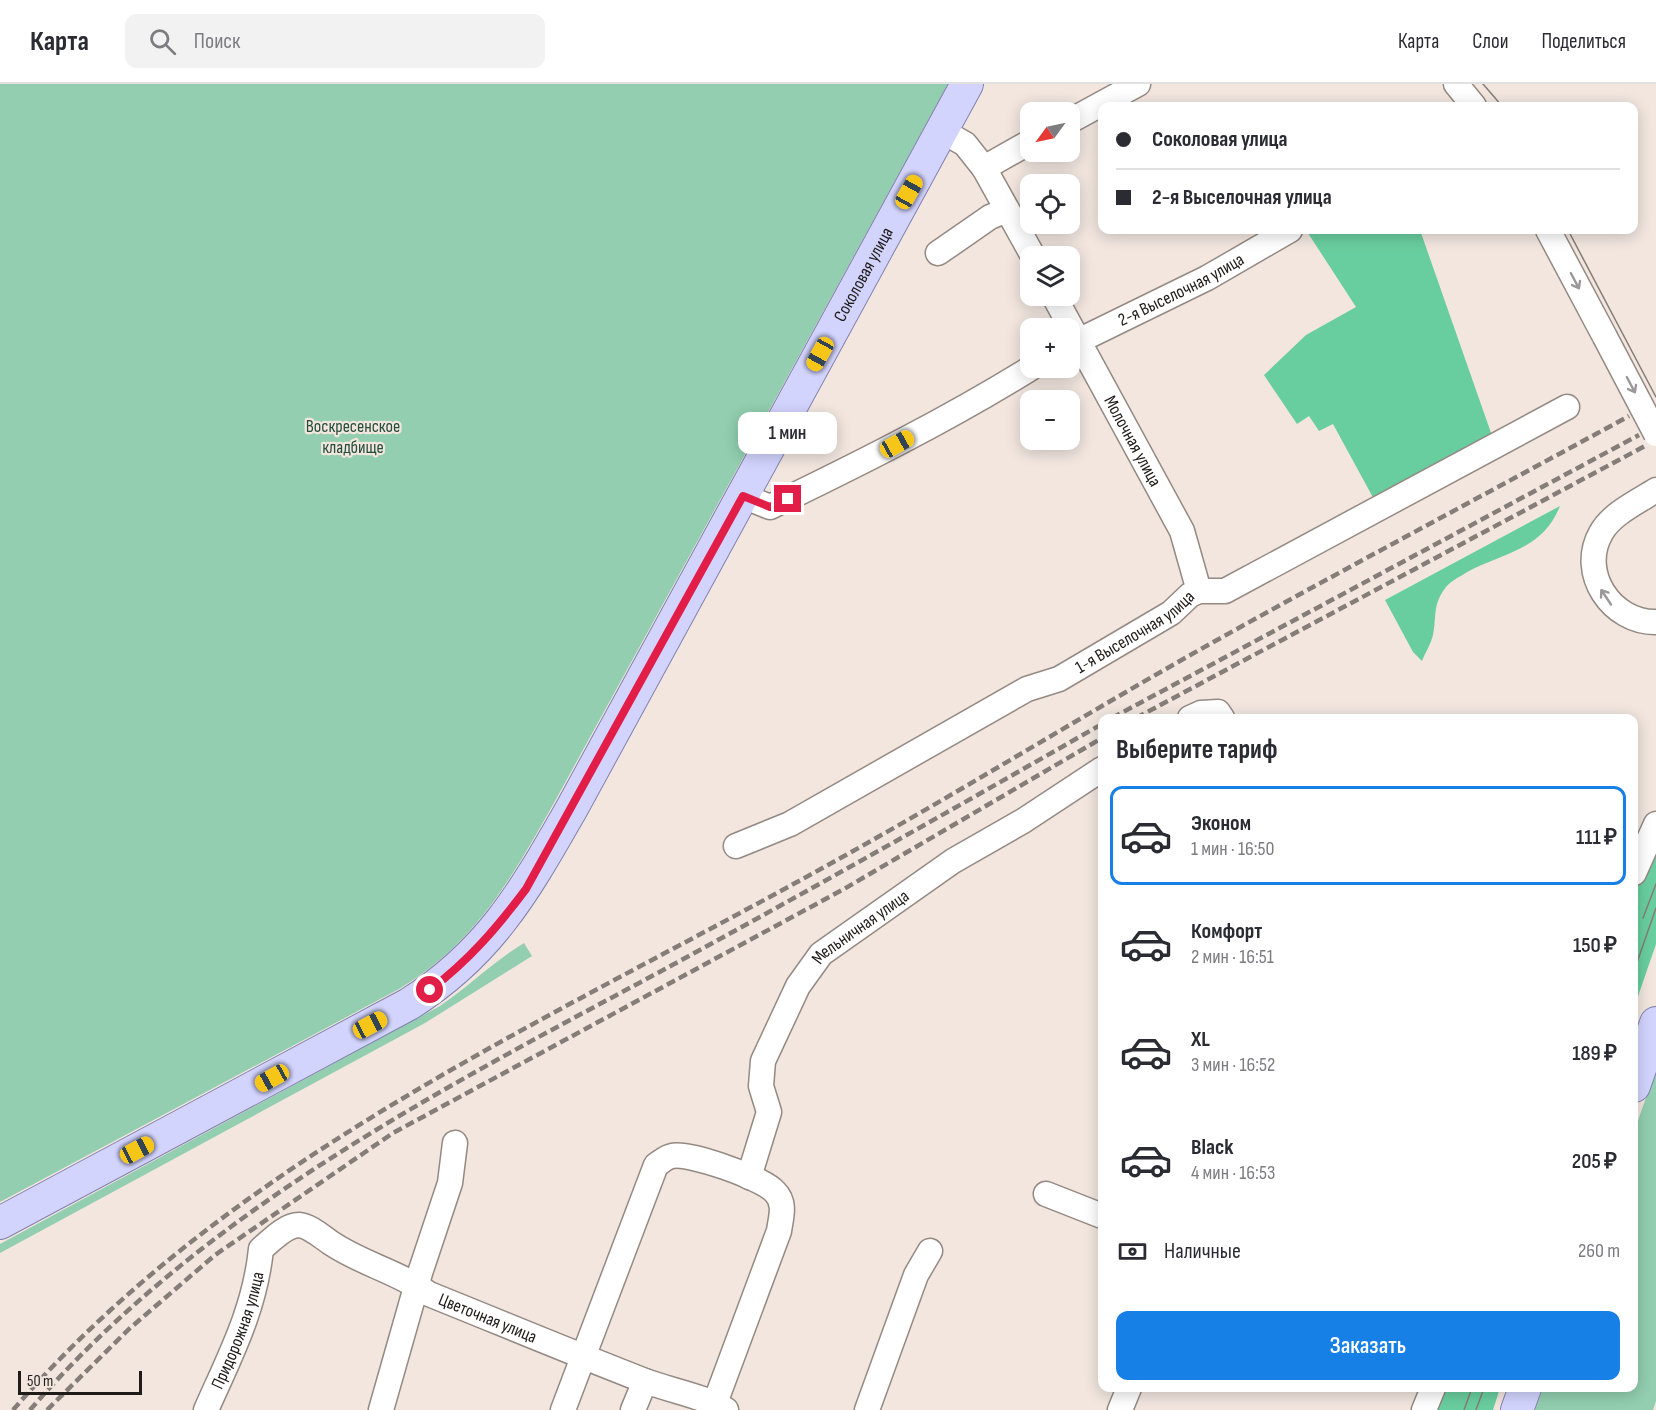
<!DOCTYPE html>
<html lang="ru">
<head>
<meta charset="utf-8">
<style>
  body { margin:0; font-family:"Sofia Sans Condensed",sans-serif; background:#f2f2f3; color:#2b2b33; height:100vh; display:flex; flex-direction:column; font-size:22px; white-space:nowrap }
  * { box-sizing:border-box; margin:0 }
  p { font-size:20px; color:#7c7c81 }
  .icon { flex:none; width:33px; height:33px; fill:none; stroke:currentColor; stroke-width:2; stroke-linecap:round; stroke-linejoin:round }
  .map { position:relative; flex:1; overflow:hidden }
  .panel { position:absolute; left:1098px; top:630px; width:540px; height:678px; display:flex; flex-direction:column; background:#fff; border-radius:12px; box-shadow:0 3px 15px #0003 }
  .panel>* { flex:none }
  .banner { position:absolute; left:1098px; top:18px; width:540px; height:132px; border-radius:12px; box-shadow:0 3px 15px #0003; display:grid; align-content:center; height:132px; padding:0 18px; background:#fff }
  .needle { width:39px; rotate:237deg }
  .buttons { position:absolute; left:1020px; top:18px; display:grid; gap:12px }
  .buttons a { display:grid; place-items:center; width:60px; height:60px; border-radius:12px; background:#fff; box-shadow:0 3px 15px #0003; font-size:30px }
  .scale { position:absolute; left:18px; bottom:15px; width:124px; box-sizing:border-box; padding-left:6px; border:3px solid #1f1b19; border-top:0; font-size:16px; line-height:21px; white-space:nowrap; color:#1f1b19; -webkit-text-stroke:4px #f2e6df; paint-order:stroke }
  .end { position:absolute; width:27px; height:27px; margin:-14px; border:8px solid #e11d48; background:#fff; box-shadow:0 0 0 3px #fff }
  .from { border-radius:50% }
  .bubble { position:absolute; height:42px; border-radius:12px; background:#fff; box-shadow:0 3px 15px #0003; font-size:20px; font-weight:600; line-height:42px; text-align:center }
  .car { position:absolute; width:18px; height:36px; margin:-18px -9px; border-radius:8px; box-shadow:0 0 4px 2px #0007; background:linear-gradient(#f5c518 24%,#345 0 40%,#f5c518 0 76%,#345 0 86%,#f5c518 0) }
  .banner b { display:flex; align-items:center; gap:21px; height:57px; font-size:22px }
  .banner b+b { border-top:2px solid #e1e1e2 }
  .banner i { width:15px; height:15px; background:#2b2b33 }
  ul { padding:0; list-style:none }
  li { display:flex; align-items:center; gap:18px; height:99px; margin:0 12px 9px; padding:0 6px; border:3px solid transparent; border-radius:12px }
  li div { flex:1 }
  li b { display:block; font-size:22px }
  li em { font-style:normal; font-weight:600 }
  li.on { border-color:#1780e7 }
  li>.icon { width:54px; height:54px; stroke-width:1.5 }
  h2 { padding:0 18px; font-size:27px; line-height:72px }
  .pay { display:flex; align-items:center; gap:15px; height:66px; padding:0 18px; font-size:22px }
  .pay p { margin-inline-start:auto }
  .primary-button { display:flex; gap:12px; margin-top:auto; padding:12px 18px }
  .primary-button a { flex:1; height:69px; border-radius:12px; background:#1780e7; color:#fff; font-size:24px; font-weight:600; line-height:69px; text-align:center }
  header { display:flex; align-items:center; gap:36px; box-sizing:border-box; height:84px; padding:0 30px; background:#fff; border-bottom:2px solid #e1e1e2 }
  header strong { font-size:28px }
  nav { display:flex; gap:33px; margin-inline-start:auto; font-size:21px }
  .search { width:420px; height:54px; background:#f2f2f3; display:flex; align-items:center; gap:15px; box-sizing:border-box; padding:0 21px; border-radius:12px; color:#7c7c81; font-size:22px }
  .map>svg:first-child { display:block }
</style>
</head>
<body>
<header>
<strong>Карта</strong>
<div class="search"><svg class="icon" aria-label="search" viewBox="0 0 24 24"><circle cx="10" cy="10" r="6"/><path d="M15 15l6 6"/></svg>Поиск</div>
<nav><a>Карта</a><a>Слои</a><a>Поделиться</a></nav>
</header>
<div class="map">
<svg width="1656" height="1326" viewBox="0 0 1656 1326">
  <rect width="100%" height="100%" fill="#f2e6df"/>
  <path fill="#92ceaf" d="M0 0H948L555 717C513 792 476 859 399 905L0 1118Z
    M524 859 532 872 425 939 0 1169V1160L440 922C469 902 493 878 524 859Z
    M1656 985V1317L1653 1326H1535L1543 1304H1634V1048Z"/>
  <path fill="#69ce9f" d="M1306 146H1420L1497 366 1382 430 1333 340 1319 347 1309 332 1297 340 1264 291 1306 251 1356 223Z
    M1560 422C1543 465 1506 468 1469 487 1461 492 1452 496 1446 503 1432 521 1437 532 1433 551 1431 560 1425 569 1422 577L1413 568 1385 516Z
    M1656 763V860L1634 924V808Z
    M1441 1304H1500L1493 1326H1433Z"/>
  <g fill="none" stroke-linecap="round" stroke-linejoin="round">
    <defs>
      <g id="minor">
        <path d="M1456 0 1474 22"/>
        <path d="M1070 37 1138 0"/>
        <path d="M942 47 965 60 984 84 1033 172"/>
        <path d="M984 84 1030 58"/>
        <path d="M1548 146 1605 253"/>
        <path d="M938 169 990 133 1007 126"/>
        <path id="s1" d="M1054 212 1182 447 1199 507"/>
        <path id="s2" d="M1070 261 1207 194 1290 146"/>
        <path d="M1656 406C1639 417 1611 430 1601 449 1578 489 1612 539 1656 538"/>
        <path d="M743 412 770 423C859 380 947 336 1031 284"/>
        <path d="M1190 634 1201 629 1218 628 1222 634"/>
        <path id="s3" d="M736 762 790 740 1027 605 1059 595 1171 529 1190 511 1199 507H1225L1567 323"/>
        <path d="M1634 789 1656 740"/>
        <path id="s4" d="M749 1093 769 1028 761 1002 763 977 798 902 821 870 953 777 1023 737 1102 685"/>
        <path d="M1046 1110 1102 1132"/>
        <path id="s5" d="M206 1326C230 1272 255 1225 261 1165 271 1157 285 1141 299 1141 310 1142 322 1153 331 1159 362 1180 399 1188 429 1210 501 1239 573 1269 645 1297 669 1306 707 1313 726 1326"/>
        <path d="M381 1326 420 1189 450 1099 455 1059"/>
        <path d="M563 1326 656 1081C661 1078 666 1073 672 1072 689 1068 763 1094 775 1108 786 1119 781 1133 779 1147L715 1319"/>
        <path d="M633 1326 645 1297"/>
        <path d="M867 1326 916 1191 930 1167"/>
        <path d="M1120 1326 1129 1304"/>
        <path d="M1424 1326 1433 1304"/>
      </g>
      <g id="major">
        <path d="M1634 1002 1656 939"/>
        <path id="s6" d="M0 1139 409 920C491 868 525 806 572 724L967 0"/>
        <path d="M1517 1326 1525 1304"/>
      </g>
    </defs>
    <use href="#minor" stroke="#948983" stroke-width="27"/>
    <use href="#major" stroke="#8180ae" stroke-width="34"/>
    <use href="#minor" stroke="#fff" stroke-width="24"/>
    <use href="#major" stroke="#d3d4fe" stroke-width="32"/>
    <path stroke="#857d78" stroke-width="1.5" d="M1483 0 1502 22
      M1568 146 1656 313
      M1643 834 1656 800
      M1634 887 1656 824
      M1464 1326 1472 1304
      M1476 1326 1484 1304"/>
    <path stroke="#857d78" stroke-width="4.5" stroke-dasharray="9 4.5" stroke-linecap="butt" d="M1112 634 1639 351
      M1136 634 1645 362
      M13 1326C229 1076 544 939 828 781 953 712 1075 636 1201 565 1342 486 1486 410 1629 332
      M30 1326C201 1128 438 1007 665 885 812 805 957 723 1102 640
      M47 1326 129 1245 215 1171 393 1049 844 805 1102 654"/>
    <defs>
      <path id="minor-bridge" d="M1605 253 1656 350"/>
    </defs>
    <use href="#minor-bridge" stroke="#948983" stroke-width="27" stroke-linecap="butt"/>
    <use href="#minor-bridge" stroke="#fff" stroke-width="24"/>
  </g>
  <defs><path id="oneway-shaft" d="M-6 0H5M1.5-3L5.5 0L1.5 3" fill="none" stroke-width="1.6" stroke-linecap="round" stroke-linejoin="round" transform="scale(1.5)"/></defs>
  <g stroke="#9a9898">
    <use href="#oneway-shaft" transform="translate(1575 197) rotate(62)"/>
    <use href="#oneway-shaft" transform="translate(1631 301) rotate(62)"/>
    <use href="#oneway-shaft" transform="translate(1606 513) rotate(-124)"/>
  </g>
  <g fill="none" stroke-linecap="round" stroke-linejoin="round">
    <path stroke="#e11d48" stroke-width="8" d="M430 906C469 876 496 845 526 805L743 412 770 423 788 415"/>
  </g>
  <g text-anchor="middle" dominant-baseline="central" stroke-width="4.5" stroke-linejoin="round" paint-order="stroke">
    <g font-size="18" fill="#1f1b19" stroke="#f2e6df">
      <text stroke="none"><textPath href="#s6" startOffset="1330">Соколовая улица</textPath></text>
      <text stroke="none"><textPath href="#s2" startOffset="124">2-я Выселочная улица</textPath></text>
      <text stroke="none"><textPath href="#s1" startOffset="165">Молочная улица</textPath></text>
      <text stroke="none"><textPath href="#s3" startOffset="454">1-я Выселочная улица</textPath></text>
      <text stroke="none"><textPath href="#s4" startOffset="290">Мельничная улица</textPath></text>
      <text stroke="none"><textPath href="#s5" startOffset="428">Цветочная улица</textPath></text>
      <text stroke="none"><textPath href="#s5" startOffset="86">Придорожная улица</textPath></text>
    </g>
    <g font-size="18" fill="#234e3a" stroke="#f2e6df">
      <text x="353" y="342">Воскресенское<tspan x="353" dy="21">кладбище</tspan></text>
    </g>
  </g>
</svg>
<div class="buttons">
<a><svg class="needle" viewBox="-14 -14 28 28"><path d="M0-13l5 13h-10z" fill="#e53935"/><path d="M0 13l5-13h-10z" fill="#7c7c81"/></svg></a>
<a><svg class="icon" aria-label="locate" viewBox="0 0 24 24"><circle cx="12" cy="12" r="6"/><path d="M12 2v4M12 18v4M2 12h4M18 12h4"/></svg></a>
<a><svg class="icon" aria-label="layers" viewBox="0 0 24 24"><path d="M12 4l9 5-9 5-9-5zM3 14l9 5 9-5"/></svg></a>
<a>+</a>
<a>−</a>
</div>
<div class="scale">50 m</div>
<i class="end from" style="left:430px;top:906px"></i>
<i class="end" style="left:788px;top:415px"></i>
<div class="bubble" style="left:738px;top:328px;width:99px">1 мин</div>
<i class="car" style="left:909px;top:108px;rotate:29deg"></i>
<i class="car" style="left:820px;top:270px;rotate:209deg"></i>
<i class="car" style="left:897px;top:360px;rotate:61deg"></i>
<i class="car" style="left:370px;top:941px;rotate:62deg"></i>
<i class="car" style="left:272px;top:994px;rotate:241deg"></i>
<i class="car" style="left:137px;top:1066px;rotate:62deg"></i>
<div class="banner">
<b><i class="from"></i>Соколовая улица</b>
<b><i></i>2-я Выселочная улица</b>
</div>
<section class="panel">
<h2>Выберите тариф</h2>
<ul>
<li class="on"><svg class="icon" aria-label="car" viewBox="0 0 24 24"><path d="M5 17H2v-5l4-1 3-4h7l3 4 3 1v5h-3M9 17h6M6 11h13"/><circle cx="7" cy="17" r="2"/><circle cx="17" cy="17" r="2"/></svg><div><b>Эконом</b><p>1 мин · 16:50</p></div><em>111 ₽</em></li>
<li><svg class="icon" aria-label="car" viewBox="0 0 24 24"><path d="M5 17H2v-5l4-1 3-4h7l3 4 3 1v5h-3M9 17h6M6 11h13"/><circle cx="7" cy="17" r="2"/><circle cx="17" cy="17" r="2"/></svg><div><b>Комфорт</b><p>2 мин · 16:51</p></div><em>150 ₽</em></li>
<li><svg class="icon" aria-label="car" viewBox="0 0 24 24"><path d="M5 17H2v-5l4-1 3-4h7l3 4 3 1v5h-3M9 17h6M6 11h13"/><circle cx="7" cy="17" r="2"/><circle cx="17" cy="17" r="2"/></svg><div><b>XL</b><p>3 мин · 16:52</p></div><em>189 ₽</em></li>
<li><svg class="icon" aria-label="car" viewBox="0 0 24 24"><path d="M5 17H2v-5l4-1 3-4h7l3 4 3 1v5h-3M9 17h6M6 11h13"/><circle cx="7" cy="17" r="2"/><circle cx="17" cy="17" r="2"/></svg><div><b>Black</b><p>4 мин · 16:53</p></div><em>205 ₽</em></li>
</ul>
<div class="pay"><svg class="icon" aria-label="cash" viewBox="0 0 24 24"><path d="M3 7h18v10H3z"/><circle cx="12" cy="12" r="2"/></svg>Наличные<p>260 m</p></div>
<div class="primary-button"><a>Заказать</a></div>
</section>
</div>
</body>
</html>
